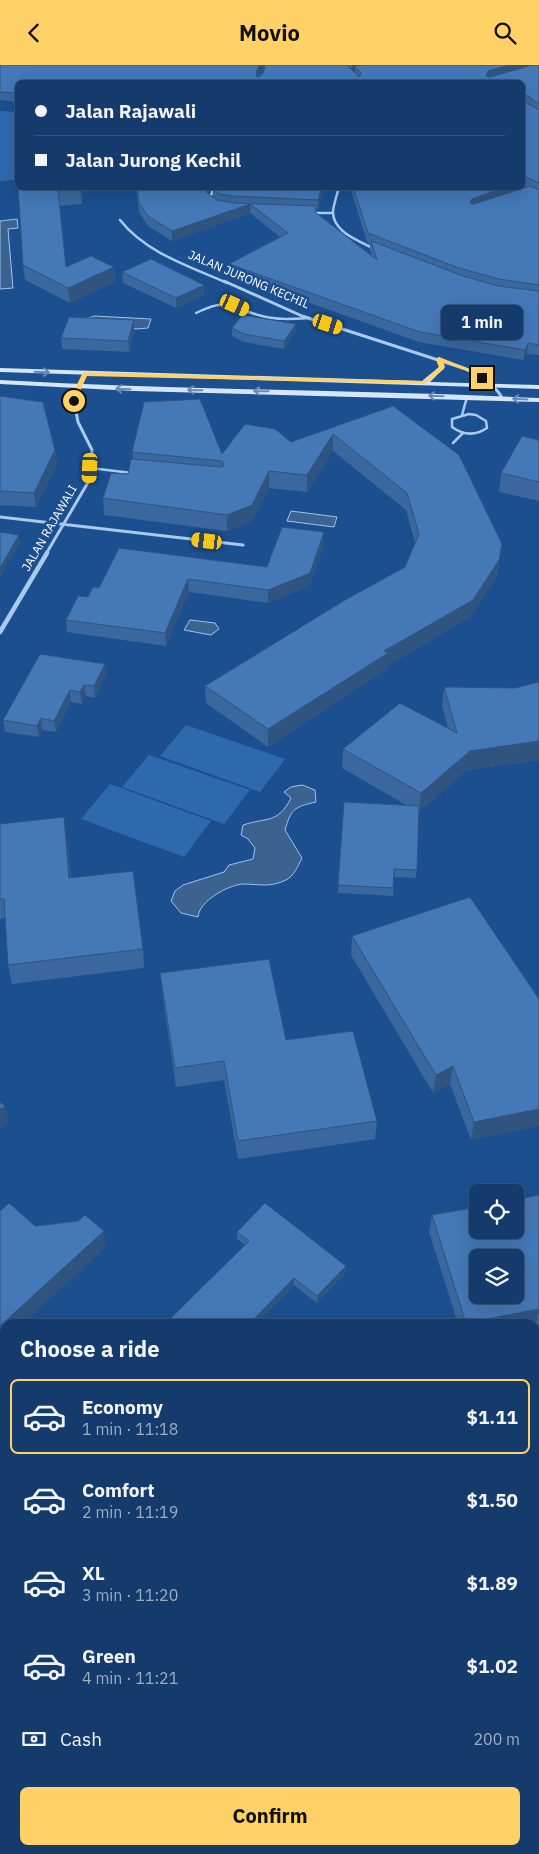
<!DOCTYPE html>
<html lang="en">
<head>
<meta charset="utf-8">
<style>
  body { margin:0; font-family:"IBM Plex Sans",sans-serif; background:#214673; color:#f1f3f6; height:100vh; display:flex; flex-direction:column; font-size:19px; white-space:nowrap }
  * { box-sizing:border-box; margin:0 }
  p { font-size:16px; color:#9dadc1 }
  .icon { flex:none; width:28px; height:28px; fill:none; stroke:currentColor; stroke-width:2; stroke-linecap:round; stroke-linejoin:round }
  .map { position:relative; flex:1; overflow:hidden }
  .drawer { position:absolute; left:0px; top:1254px; width:540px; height:536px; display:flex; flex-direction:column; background:#143b6b; border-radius:15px 15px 0 0; box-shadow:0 5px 20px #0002,0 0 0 1px #33557e }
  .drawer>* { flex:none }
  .banner { position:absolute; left:15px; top:15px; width:510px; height:110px; border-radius:8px; box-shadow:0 5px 20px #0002,0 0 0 1px #33557e; display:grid; align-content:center; height:110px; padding:0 20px; background:#143b6b }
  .tools { position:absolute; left:469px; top:1119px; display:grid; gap:10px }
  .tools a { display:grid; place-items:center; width:55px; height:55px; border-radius:8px; background:#143b6b; box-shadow:0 5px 20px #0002,0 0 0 1px #33557e; font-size:25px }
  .end { position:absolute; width:22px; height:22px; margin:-11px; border:6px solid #ffd166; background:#111; box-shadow:0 0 0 2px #111 }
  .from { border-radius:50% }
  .bubble { position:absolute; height:35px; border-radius:8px; background:#143b6b; box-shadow:0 5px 20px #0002,0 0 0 1px #33557e; font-size:16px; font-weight:700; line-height:35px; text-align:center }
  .car { position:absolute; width:15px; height:30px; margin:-15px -8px; border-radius:6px; box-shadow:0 0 4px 1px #0007; background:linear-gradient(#f5c518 24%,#345 0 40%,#f5c518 0 76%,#345 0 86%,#f5c518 0) }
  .banner b { display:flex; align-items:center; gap:18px; height:48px; font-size:19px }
  .banner b+b { border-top:1px solid #33557e }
  .banner i { width:12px; height:12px; background:#f1f3f6 }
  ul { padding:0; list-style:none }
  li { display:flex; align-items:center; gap:15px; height:75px; margin:0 10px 8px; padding:0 10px; border:2px solid transparent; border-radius:8px }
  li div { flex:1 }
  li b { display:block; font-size:19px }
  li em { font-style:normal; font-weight:700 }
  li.current { border-color:#ffd166 }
  li>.icon { width:45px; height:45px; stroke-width:1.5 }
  h2 { padding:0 20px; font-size:22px; line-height:60px }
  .pay { display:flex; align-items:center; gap:12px; height:55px; padding:0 20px; font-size:19px }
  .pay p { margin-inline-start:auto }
  .action { display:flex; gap:10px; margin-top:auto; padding:10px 20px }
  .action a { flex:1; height:58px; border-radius:8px; background:#ffd166; color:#111; font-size:20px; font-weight:700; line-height:58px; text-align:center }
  header { display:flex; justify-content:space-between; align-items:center; height:65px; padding:0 20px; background:#ffd166; color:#111; font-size:22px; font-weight:700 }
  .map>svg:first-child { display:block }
</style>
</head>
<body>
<header><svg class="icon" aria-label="back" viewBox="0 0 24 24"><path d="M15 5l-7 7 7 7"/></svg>Movio<svg class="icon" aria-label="search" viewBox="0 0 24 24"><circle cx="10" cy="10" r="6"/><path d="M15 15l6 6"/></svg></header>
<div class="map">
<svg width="539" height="1789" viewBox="0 0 539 1789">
  <rect width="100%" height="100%" fill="#1b4f8f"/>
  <path fill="#2e69ad" d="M0 46 17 47V115L0 116Z
    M186 660 285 694 260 727 160 691Z
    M149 690 250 725 224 759 122 722Z
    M110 719 211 756 184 792 81 754Z
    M86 1785H264L262 1789H82Z
    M340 1785H448L446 1789H345Z"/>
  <path fill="#3c6290" stroke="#9cc4f0" d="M17 154 18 163 8 164 13 223 0 224V156Z
    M94 251 151 254 148 263 136 264 81 256Z
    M291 446 337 452 334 462 287 456Z
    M190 555 215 558 219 564 211 570 184 565Z
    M302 720 315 725 316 737C294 742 291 744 285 765L302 793C298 801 294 811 286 815 269 823 259 819 243 819 228 820 199 836 198 852L181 848 171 836 175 826 183 820 224 807 229 800 253 794 255 783 248 774 241 770 243 760C267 752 278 759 291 733L284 727 291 722Z"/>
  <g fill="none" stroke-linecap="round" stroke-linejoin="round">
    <path stroke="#a9c9ee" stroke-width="2.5" d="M196 248C230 231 230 243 262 251 277 255 293 254 308 253
      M469 349 476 350 486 356 487 363C475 371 463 370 452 362V354Z
      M462 350 467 332
      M453 378 463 368
      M90 403 132 408"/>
    <path stroke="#a9c9ee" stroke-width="2.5" d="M339 122C337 130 334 138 333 146 332 167 359 176 375 184
      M209 136 214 122
      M311 148H333
      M120 155C146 188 189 201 227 218"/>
    <path stroke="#a9c9ee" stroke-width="3" d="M224 216 302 251 466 304C479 312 495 319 502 333
      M0 452 243 480
      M46 489 90 414 92 385 78 357 74 336 85 309"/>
    <path stroke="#a9c9ee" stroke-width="4.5" d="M0 567 47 488"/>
    <path stroke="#a9c9ee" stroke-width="7" d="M535 1491 539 1486
      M0 1615 5 1610
      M531 1785 535 1789
      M494 1789 496 1785"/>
    <path fill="#d6e6fa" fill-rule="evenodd" d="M439 292 442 294 445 302 430 317 539 320V324L0 307V303L422 316 439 302 436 294Z
      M0 315C180 325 359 325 539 333V337L134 326 0 319Z"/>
  </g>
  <path fill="#3a679d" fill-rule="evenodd" d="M0 0H539V290L527 289 523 295 419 277 229 209V199L280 172 250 148 172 176 148 161 139 147 136 122H210L208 129 213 132V124L324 122 318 144H316V148L372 191 370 186V179L367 177 350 122H521V124L526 122 522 120V18H18V37L0 35ZM350 3H355V8Z
    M18 122H83L82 139 60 141 66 202H114L115 217 70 238 25 215 23 200Z
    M122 207 204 230 176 243 123 218Z
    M296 259 295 266 284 284 244 277 232 271V263Z
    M134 266 129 287 62 284 61 273Z
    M0 331 55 385 57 399 36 442 0 440Z
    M393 341 502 479 497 512 470 552 387 601 386 605 268 682 206 638 205 621 405 502 415 478 406 445 333 386 307 427 269 423 252 456 227 466 104 450 103 433 128 409 133 394 132 387 222 389 291 377Z
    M539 375V436L499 427 501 408Z
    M324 467V480L309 521 268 538 189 527 166 581 67 567 66 555 88 532 99 523 267 502Z
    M105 599 106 610 95 633 86 631 82 639 71 637 56 667 42 665 39 672 5 667 3 655Z
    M539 617V695L467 705 419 747 416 813 394 812 393 831 338 828 344 737 406 740 342 703 343 684 448 663 442 641 444 622 515 623Z
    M0 759 67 771 71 813 143 884 144 903 12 919 8 900 5 853 0 854Z
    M352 871 539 934 471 1075 450 1019 433 1028 351 890Z
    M160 908 286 975 377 1056 375 1074 238 1094 224 1015 176 1022 162 927Z
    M539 1130V1271L535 1259H458L429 1167 432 1150Z
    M237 1167 346 1201 345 1208 317 1238 294 1220 256 1259H165L245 1180 237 1174Z"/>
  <path fill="#305480" d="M264 0V8L259 10 256 17V8L259 1Z
    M352 0H372L355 1V3L352 4Z
    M509 0H538L487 15 486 11 488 6Z
    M525 29 524 38 522 39V30Z
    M81 122H83L82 139 80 125Z
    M207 122H210L206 134V125Z
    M322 122H324L318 144V135Z
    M505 122H521V126L471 143 470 138 472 134Z
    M250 139V148L172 176V166Z
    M114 202 115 217 70 238 68 223Z
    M204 220V230L176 243V233Z
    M134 255V266L129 287 128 276Z
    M296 259 295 266 284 284V276Z
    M528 278 527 289 523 295 525 285Z
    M333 369V386L307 427V410Z
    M55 385 57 399 36 442 34 428Z
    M269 406V423L252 456 227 466V450Z
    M324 467V480L309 521 268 538V525Z
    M19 470 20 478 0 513V503Z
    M502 479 497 512 470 552 387 601 386 605 268 682V664L384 586Z
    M188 514 189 527 166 581 165 568Z
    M105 599 106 610 95 633 94 621Z
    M84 620 86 631 82 639 80 627Z
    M70 625 71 637 56 667 54 656Z
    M41 653 42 665 39 672 37 661Z
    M539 676V695L467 705 419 747 421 728 470 686Z
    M64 752 67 771 72 832 69 813Z
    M453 1001 450 1019 433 1028 436 1010Z
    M5 1041 9 1057 0 1064V1045Z
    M539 1044V1061L471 1075 474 1057Z
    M104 1166 106 1182 23 1259H5V1275L0 1280V1261Z
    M346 1201 345 1208 317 1238V1231Z
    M294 1213V1220L256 1259H249Z
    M539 1244V1247L535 1260V1259H466Z
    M5 1510V1518L0 1523V1515Z
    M50 1785H55L52 1789H47Z"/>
  <path fill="#4478b7" stroke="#305480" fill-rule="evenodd" d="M0 0H262L259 1 256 8 257 12 262 10 265 3 264 0H347L359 12 361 8 355 1 360 0H509L488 6 486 11 490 12 532 0H539V39L525 29 522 30V18H78L62 16 61 18H18V28L0 27Z
    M522 35 539 45V118L522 110Z
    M530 121 539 125V220L499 214 459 203 368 168 353 122H505L472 134 470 138 474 139Z
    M18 122H81L80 125 58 126 66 202 91 191 114 202 68 223 23 200Z
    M137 122H207L206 125 207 128 217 135 233 138 316 141 315 147 377 195 371 176 463 211 498 221 539 226V280L528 278 525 285 420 267 229 199 288 168 250 139 172 166 148 151 139 138Z
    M213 122H322L318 135 233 131 219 129 213 124Z
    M151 194 204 220 176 233 122 207Z
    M242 250 296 259 284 276 244 269 232 263Z
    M69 252 134 255 128 276 61 273Z
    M0 331 43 337 55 385 34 428 0 426Z
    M200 334 222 389 245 359 275 364 291 377 393 341 459 390 502 479 499 495 473 535 384 586 388 588 268 664 205 621 345 535 405 502 419 469 407 428 333 369 307 410 269 406 252 440 227 450 103 433 111 408 128 409 131 394 221 402 224 401 222 396 132 387 144 337Z
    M522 371 539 375V417L501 408Z
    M282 462 324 467 310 508 268 525 188 514 165 568 66 555 78 531 88 532 93 522 99 523 119 483 267 502Z
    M0 467 19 470 0 503Z
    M40 589 105 599 94 621 84 620 80 627 70 625 54 656 41 653 37 661 3 655Z
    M539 617V676L470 686 421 728 343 684 400 638 457 668 444 622 515 623Z
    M344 737 419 741 417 805 394 804 393 823 338 820Z
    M64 752 69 813 133 806 143 884 8 900 4 834H0V759Z
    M470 832 539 934V1044L474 1057 453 1001 436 1010 352 871Z
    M269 894 286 975 353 966 377 1056 238 1076 224 996 175 1003 160 908Z
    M0 1037 5 1041 0 1045Z
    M539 1130V1244L466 1258 432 1150 478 1142V1165H515V1135ZM478 1192H515V1230H478Z
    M9 1138 35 1161 78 1156 85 1150 104 1166 0 1261V1146Z
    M265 1138 346 1201 317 1231 294 1213 249 1259H165L249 1176 237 1167Z
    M5 1411V1510L0 1515V1416Z
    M539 1601V1733L535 1739V1606Z
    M5 1696V1785H50L47 1789H0V1701Z
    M205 1785 209 1789H201Z
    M276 1785H338L343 1789H274Z"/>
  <defs><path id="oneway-shaft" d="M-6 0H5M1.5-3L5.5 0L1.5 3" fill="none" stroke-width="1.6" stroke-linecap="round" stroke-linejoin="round" transform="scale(1.25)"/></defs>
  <g stroke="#668bba">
    <use href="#oneway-shaft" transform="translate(42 307) rotate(2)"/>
    <use href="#oneway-shaft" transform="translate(123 324) rotate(-178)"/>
    <use href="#oneway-shaft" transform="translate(195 325) rotate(-179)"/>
    <use href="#oneway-shaft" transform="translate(261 326) rotate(-179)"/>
    <use href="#oneway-shaft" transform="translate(436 331) rotate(-178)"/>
    <use href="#oneway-shaft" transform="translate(520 334) rotate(-177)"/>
  </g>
  <path fill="#ffd166" d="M439 292 475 306 485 313 480 314 472 308 443 297 444 304 425 319 87 311 78 330 77 336 74 337 71 336 72 330 82 309 85 307 424 316 439 302 436 294Z"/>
  <g text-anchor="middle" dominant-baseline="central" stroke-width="5" stroke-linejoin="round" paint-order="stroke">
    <g font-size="12" fill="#fff" stroke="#1b4f8f">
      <text transform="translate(249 214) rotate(23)">JALAN JURONG KECHIL</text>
      <text transform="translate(49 463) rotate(-60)">JALAN RAJAWALI</text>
    </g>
  </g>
</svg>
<div class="tools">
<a><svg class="icon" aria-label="locate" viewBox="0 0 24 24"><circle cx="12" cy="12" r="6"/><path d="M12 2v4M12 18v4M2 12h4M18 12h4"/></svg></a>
<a><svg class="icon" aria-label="layers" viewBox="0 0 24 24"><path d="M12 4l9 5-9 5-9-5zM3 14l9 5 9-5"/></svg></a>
</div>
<i class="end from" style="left:74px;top:336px"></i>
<i class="end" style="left:482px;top:313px"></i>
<div class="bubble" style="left:441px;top:240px;width:82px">1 min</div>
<i class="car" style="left:235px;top:240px;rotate:114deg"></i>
<i class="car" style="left:328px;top:259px;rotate:108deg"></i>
<i class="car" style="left:90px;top:403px;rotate:183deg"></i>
<i class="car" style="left:207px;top:476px;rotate:277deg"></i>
<div class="banner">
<b><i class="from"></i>Jalan Rajawali</b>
<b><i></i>Jalan Jurong Kechil</b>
</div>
<section class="drawer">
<h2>Choose a ride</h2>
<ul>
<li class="current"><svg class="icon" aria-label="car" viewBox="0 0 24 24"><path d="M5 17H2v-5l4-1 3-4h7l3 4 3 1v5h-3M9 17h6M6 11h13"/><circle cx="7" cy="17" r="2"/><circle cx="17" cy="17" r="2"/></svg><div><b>Economy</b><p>1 min · 11:18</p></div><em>$1.11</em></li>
<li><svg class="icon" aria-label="car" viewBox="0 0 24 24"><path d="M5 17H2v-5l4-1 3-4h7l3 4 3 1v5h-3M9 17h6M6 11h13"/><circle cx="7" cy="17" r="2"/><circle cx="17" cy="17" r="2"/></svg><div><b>Comfort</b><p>2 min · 11:19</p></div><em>$1.50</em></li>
<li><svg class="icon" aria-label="car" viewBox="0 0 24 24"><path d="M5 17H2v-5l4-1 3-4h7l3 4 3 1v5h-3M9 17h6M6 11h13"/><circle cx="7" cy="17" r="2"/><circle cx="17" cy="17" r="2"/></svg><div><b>XL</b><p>3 min · 11:20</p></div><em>$1.89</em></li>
<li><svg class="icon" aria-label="car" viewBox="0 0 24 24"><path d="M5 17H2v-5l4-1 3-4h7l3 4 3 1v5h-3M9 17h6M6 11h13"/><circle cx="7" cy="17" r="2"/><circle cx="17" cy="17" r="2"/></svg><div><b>Green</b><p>4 min · 11:21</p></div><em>$1.02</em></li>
</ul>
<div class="pay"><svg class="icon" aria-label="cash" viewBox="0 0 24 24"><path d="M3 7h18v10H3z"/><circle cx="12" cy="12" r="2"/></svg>Cash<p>200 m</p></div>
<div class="action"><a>Confirm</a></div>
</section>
</div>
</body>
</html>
